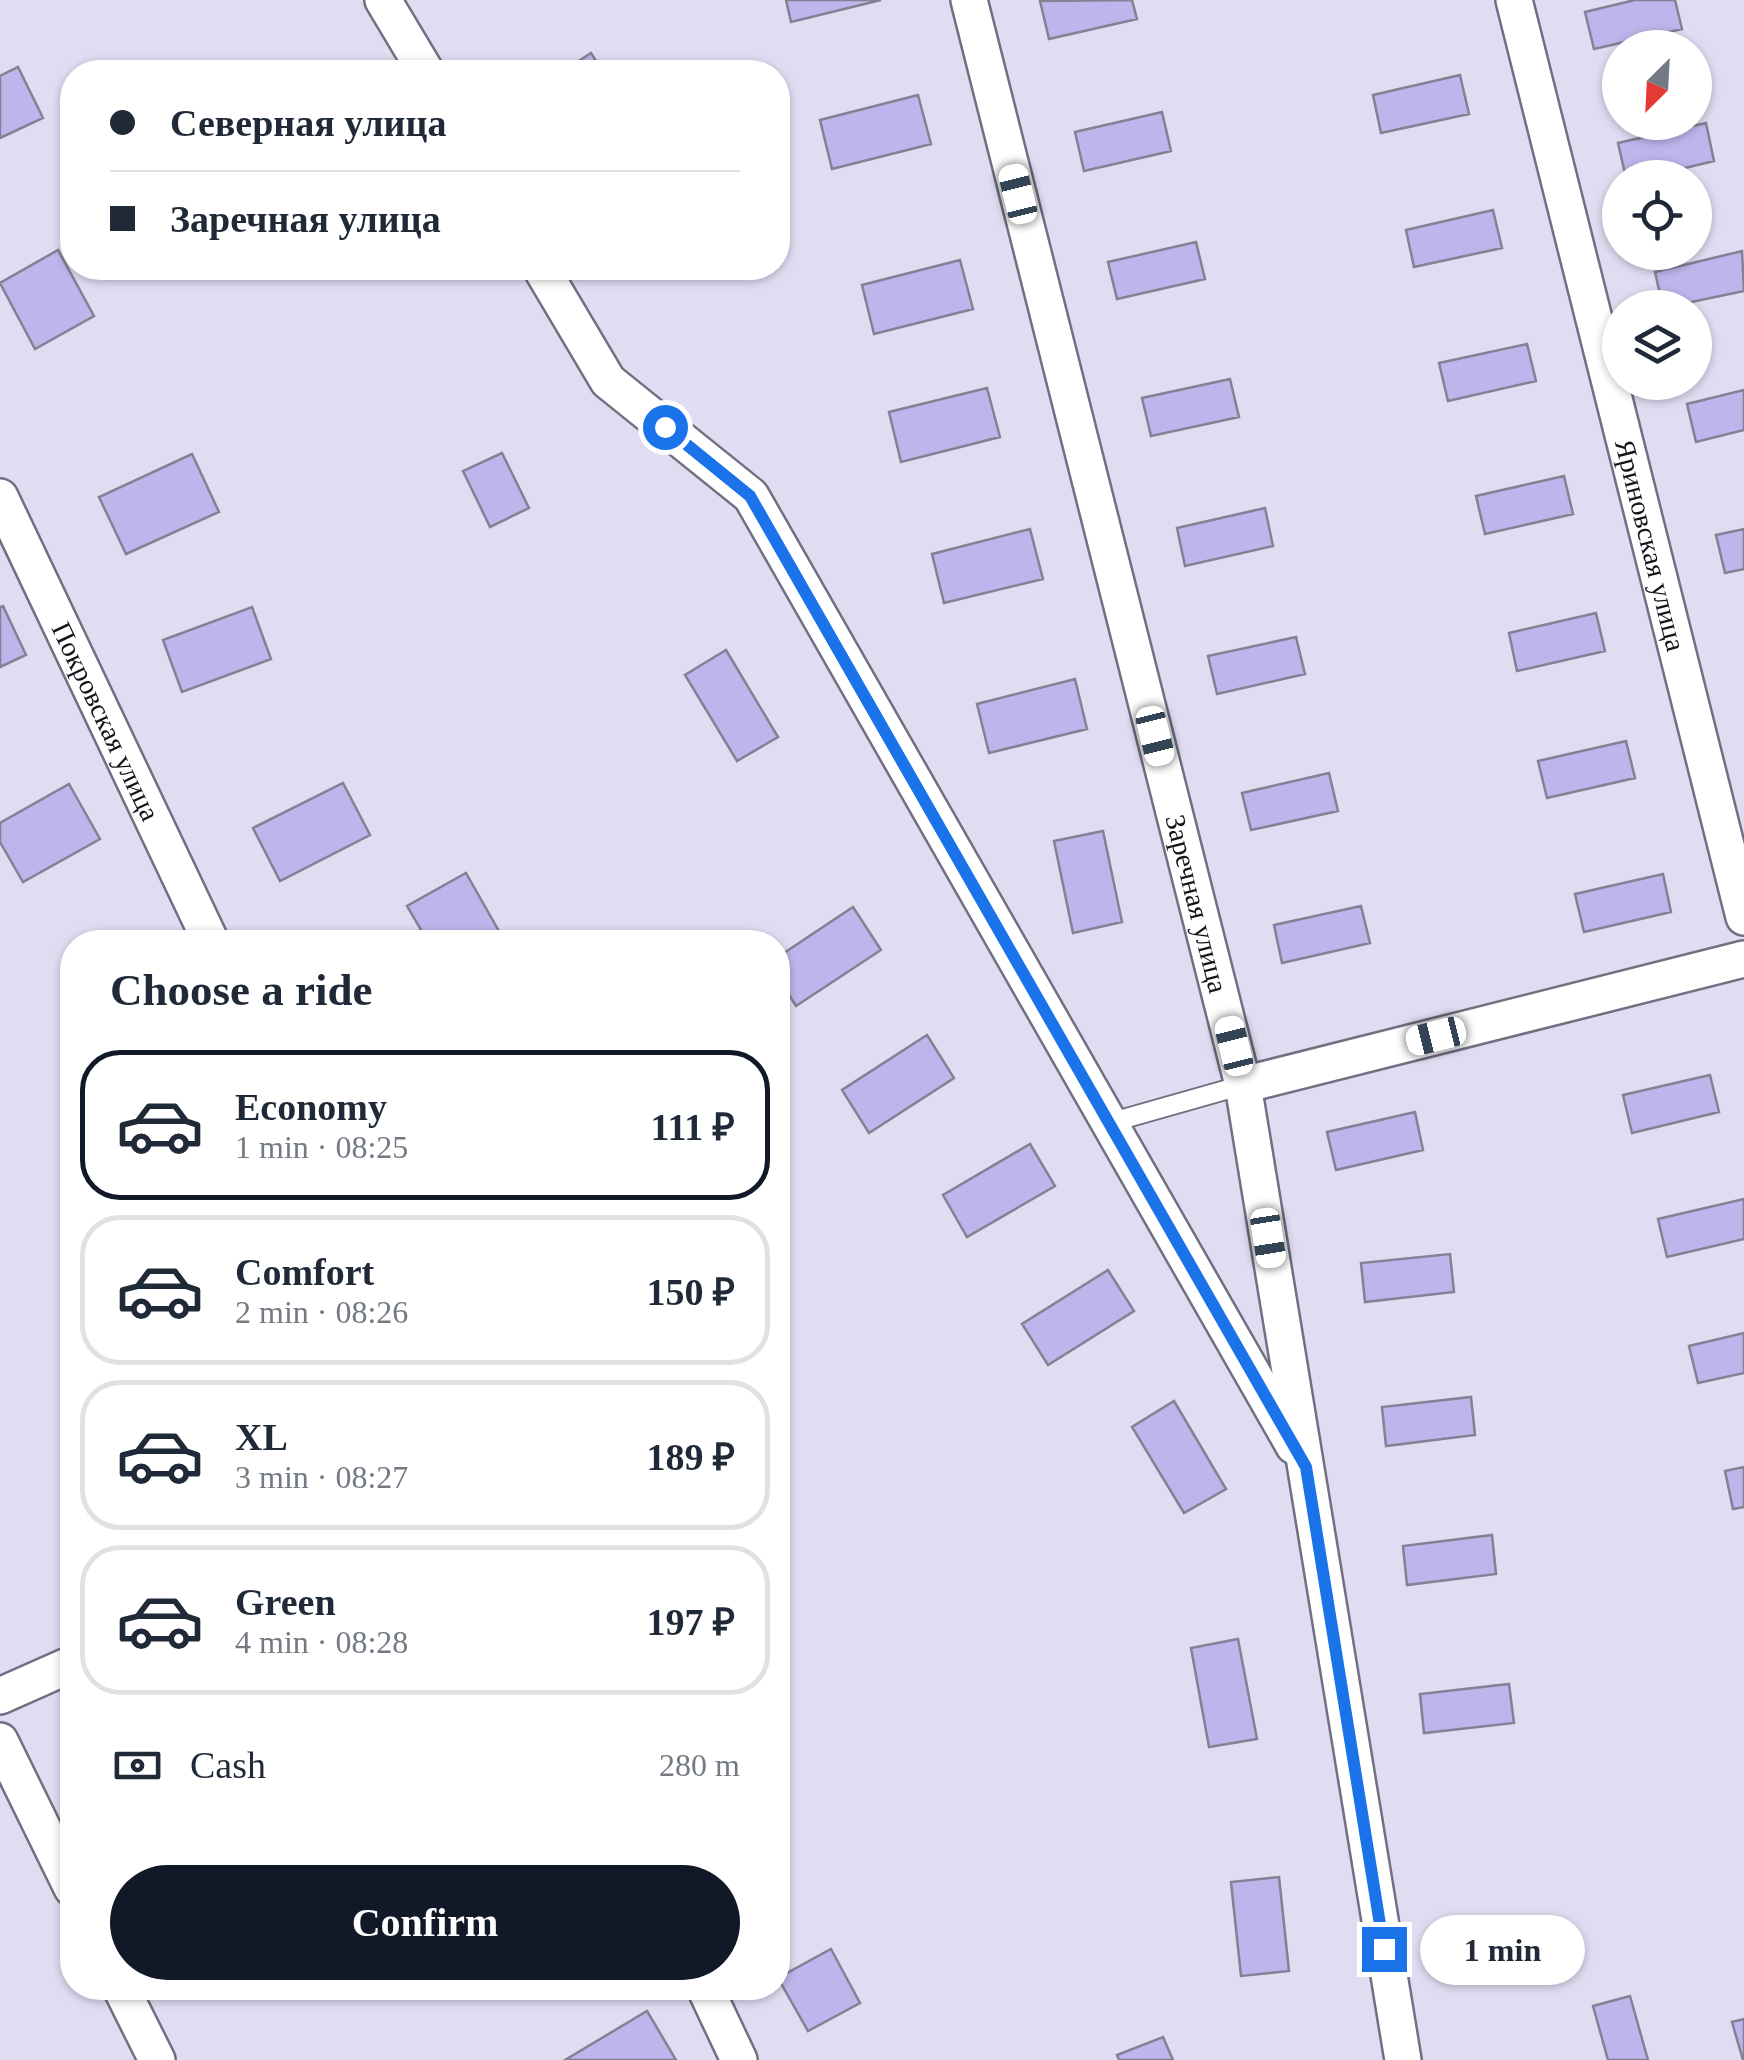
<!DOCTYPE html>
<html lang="en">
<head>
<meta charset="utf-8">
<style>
  body { margin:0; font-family:Georgia,serif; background:#f6f6f7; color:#1f2937; height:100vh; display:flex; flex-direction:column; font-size:38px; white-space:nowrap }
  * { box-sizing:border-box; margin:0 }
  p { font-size:32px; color:#747a83 }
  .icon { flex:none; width:55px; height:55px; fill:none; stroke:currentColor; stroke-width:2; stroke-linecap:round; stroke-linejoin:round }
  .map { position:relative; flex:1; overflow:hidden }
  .side { position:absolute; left:60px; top:930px; width:730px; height:1070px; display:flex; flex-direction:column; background:#fff; border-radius:40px; box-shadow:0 2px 8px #0004 }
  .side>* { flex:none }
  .banner { position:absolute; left:60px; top:60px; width:730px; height:220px; border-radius:40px; box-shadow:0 2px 8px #0004; display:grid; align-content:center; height:220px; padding:0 50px; background:#fff }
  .needle { width:65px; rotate:204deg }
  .fabs { position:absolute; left:1602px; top:30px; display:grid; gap:20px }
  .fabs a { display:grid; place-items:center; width:110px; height:110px; border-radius:50%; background:#fff; box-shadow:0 2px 8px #0004; font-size:50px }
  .end { position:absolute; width:45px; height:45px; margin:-22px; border:12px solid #1a73e8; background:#fff; box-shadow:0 0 0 5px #fff }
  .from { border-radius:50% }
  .bubble { position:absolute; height:70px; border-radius:35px; background:#fff; box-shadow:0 2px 8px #0004; font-size:32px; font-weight:700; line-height:70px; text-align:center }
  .car { position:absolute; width:30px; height:60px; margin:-30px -15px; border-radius:12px; box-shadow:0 0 8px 2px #0007; background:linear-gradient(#fff 24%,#345 0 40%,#fff 0 76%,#345 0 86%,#fff 0) }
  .banner b { display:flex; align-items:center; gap:35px; height:95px; font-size:38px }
  .banner b+b { border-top:2px solid #e0e1e3 }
  .banner i { width:25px; height:25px; background:#1f2937 }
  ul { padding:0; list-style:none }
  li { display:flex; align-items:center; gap:30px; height:150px; margin:0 20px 15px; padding:0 30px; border:5px solid #e0e1e3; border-radius:40px }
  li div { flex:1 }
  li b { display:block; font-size:38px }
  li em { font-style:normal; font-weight:700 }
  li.current { border-color:#111827 }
  li>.icon { width:90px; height:90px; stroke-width:1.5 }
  h2 { padding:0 50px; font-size:45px; line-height:120px }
  .pay { display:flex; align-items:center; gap:25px; height:110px; padding:0 50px; font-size:38px }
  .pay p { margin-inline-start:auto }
  .cta { display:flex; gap:20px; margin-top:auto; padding:20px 50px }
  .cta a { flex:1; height:115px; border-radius:60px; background:#111827; color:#fff; font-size:40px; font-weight:700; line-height:115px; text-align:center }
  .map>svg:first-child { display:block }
</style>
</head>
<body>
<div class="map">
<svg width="1744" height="2060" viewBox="0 0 1744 2060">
  <rect width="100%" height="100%" fill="#e0ddf3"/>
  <path fill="#bdb6ec" stroke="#838194" stroke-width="2.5" d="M786 0H881L791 22Z
    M1132 0 1137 19 1049 39 1040 1Z
    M1635 0H1675L1682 29 1594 49 1585 12Z
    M591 53 603 72H562Z
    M18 67 43 118 0 138V76Z
    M1460 75 1469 114 1381 133 1373 95Z
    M918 95 931 144 832 169 820 120Z
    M1162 112 1171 151 1084 171 1075 132Z
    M1706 123 1714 161 1643 178H1626L1618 143Z
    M1493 210 1502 248 1414 267 1406 230Z
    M1196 242 1205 279 1117 299 1108 262Z
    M58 250 94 316 35 349 0 283Z
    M1742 251 1744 291 1663 308 1655 272Z
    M960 260 973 309 874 334 862 285Z
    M1527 344 1536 381 1448 401 1439 363Z
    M1230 379 1239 417 1151 436 1142 398Z
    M987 388 1000 437 901 462 889 412Z
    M1744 390V430L1696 442 1687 404Z
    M502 453 529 508 490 527 463 471Z
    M192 454 219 512 126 554 99 497Z
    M1564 476 1573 514 1485 534 1476 496Z
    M1265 508 1273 546 1185 566 1177 528Z
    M1030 529 1043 579 944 603 932 554Z
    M1744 529V569L1725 573 1716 535Z
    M3 606 26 655 0 667V607Z
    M252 607 271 659 182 692 163 640Z
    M1596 613 1605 651 1517 671 1509 633Z
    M1296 637 1305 674 1217 694 1208 656Z
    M726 650 778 737 737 761 685 675Z
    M1075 679 1087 729 989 753 977 704Z
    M1626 741 1635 778 1547 798 1538 761Z
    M1329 773 1338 811 1251 830 1242 793Z
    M343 783 370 835 280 881 253 828Z
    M69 784 100 839 23 882 0 842V823Z
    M1103 831 1122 922 1073 933 1054 841Z
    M466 873 500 933 484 942H428L407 906Z
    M1663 874 1671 912 1584 932 1575 894Z
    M1361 906 1370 943 1282 963 1274 925Z
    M853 907 881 950 796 1006 778 977V957Z
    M927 1035 954 1078 869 1133 842 1090Z
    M1710 1075 1719 1112 1632 1133 1623 1095Z
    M1415 1112 1423 1150 1336 1170 1327 1132Z
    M1030 1144 1055 1186 967 1237 943 1195Z
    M1744 1199V1239L1667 1257 1658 1219Z
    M1450 1254 1454 1292 1365 1302 1361 1263Z
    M1108 1270 1134 1311 1048 1365 1022 1324Z
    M1744 1333V1373L1698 1383 1689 1346Z
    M1471 1397 1475 1435 1386 1446 1382 1407Z
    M1174 1401 1226 1489 1184 1513 1132 1427Z
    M1744 1467V1507L1733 1509 1725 1471Z
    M1492 1535 1496 1574 1407 1585 1403 1546Z
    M1238 1639 1257 1739 1209 1747 1191 1648Z
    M1509 1684 1514 1723 1424 1733 1420 1694Z
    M1279 1877 1289 1971 1241 1976 1231 1882Z
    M831 1949 860 2003 808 2031 778 1978Z
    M1630 1996 1648 2060H1608L1593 2006Z
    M647 2011 676 2060H565Z
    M1744 2019V2060H1743L1732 2022Z
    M1163 2037 1173 2060H1119L1117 2055Z"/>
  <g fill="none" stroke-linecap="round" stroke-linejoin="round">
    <defs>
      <path id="service" d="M1109 1123 1243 1085"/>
      <g id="minor">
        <path d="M383 0 426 72"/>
        <path id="s1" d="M969 0 1243 1085 1403 2060"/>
        <path id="s2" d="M1514 0 1744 917"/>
        <path d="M541 268 608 381 751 496 1294 1446"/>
        <path id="s3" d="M0 497 211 942"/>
        <path d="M1243 1085 1744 959"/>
        <path d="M0 1696 72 1664"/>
        <path d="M0 1741 72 1888"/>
        <path d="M121 1988 157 2060"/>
        <path d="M705 1988 739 2060"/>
      </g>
    </defs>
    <use href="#service" stroke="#716f82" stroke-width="22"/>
    <use href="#minor" stroke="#716f82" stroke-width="40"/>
    <use href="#service" stroke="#fff" stroke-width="18"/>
    <use href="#minor" stroke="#fff" stroke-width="35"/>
  </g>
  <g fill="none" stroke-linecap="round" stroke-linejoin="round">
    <path stroke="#1a73e8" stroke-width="12" d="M665 427 750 496 1306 1467 1384 1949"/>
  </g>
  <g text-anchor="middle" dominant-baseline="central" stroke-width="10" stroke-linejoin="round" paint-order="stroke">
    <g font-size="28" fill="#13131a" stroke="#fff">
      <text stroke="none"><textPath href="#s2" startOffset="562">Яриновская улица</textPath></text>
      <text stroke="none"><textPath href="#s3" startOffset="248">Покровская улица</textPath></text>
      <text stroke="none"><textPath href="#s1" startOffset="932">Заречная улица</textPath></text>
    </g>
  </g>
</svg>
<div class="fabs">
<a><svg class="needle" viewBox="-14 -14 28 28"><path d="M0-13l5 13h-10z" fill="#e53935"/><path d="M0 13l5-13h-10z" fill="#747a83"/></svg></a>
<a><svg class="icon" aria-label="locate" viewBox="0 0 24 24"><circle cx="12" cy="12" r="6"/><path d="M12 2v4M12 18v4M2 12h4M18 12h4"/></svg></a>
<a><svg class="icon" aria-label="layers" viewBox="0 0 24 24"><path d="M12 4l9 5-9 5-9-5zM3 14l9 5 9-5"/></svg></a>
</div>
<i class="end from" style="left:665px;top:427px"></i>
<i class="end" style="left:1384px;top:1949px"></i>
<div class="bubble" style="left:1420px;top:1915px;width:165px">1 min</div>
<i class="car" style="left:1018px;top:194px;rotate:346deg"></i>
<i class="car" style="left:1155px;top:736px;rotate:166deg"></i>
<i class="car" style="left:1436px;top:1036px;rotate:256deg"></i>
<i class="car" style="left:1234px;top:1046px;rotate:346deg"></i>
<i class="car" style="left:1268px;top:1238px;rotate:171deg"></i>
<div class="banner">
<b><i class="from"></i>Северная улица</b>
<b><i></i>Заречная улица</b>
</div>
<section class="side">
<h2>Choose a ride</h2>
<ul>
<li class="current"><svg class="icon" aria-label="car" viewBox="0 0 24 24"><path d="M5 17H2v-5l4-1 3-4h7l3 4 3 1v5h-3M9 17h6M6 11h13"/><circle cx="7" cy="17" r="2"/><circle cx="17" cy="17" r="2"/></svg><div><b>Economy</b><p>1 min · 08:25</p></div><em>111 ₽</em></li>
<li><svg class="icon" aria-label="car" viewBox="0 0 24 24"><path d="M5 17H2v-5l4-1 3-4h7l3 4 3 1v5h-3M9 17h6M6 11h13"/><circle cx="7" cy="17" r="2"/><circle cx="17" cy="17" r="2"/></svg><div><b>Comfort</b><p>2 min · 08:26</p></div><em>150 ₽</em></li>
<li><svg class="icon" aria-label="car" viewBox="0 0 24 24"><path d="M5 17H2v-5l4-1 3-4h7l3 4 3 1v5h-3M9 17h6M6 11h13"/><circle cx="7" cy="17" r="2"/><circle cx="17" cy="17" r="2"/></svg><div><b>XL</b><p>3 min · 08:27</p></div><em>189 ₽</em></li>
<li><svg class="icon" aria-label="car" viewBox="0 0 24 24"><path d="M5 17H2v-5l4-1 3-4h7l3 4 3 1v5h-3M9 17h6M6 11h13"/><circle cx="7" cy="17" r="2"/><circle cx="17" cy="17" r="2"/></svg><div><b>Green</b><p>4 min · 08:28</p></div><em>197 ₽</em></li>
</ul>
<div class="pay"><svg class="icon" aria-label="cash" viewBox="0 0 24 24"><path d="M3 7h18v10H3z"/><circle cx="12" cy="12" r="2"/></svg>Cash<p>280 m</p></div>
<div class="cta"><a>Confirm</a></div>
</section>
</div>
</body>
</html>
